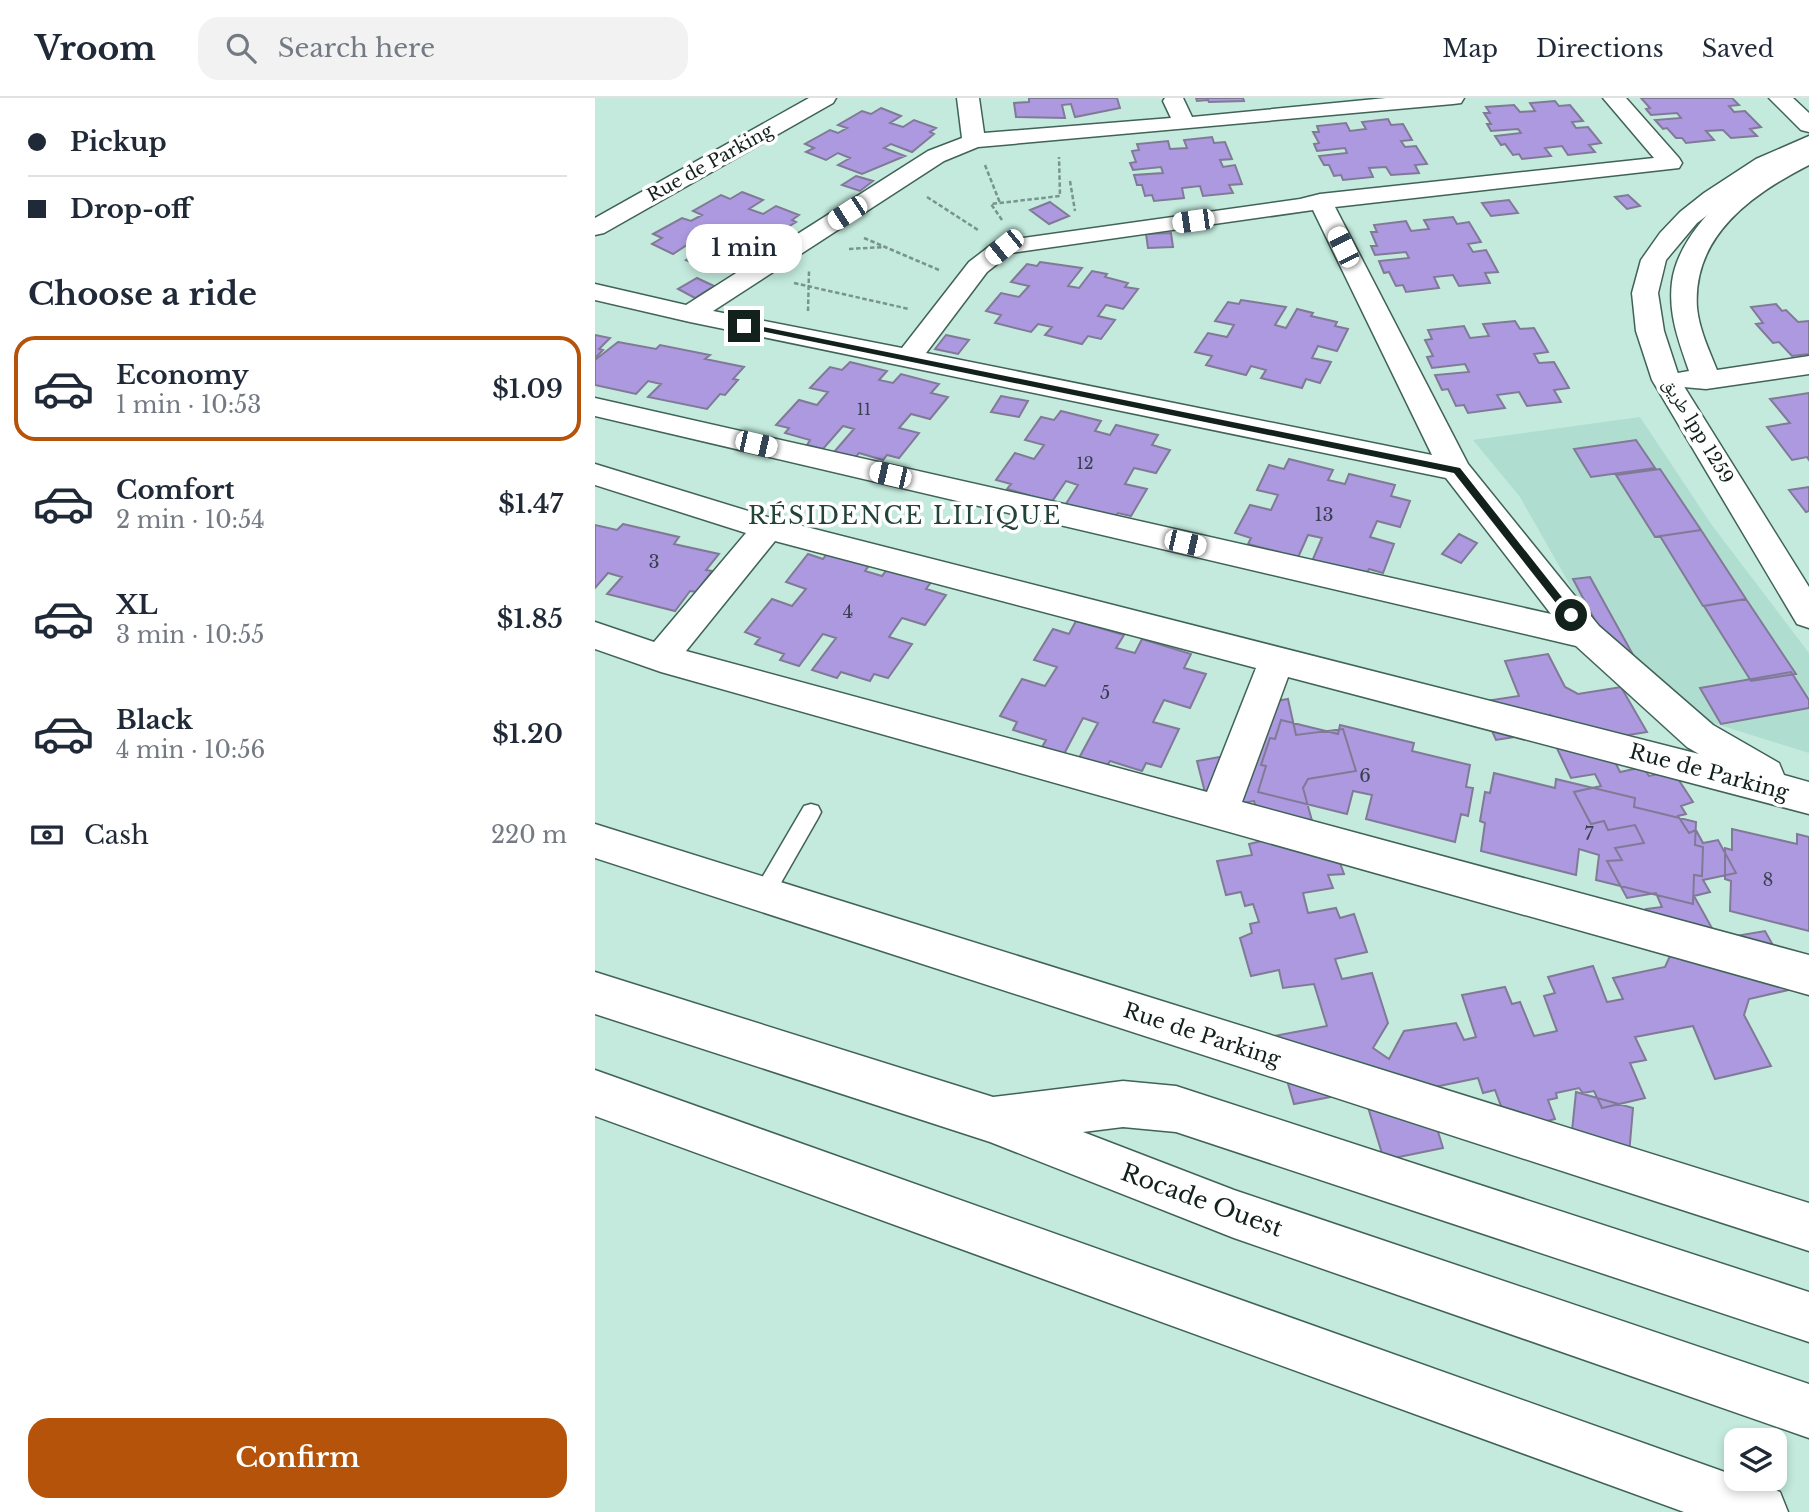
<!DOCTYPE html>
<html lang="en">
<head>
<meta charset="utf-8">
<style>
  body { margin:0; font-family:"Libre Baskerville","Noto Naskh Arabic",serif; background:#f2f2f3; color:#1f2937; height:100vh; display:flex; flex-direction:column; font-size:26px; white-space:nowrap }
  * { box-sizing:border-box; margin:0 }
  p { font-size:23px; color:#747a83 }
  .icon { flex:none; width:38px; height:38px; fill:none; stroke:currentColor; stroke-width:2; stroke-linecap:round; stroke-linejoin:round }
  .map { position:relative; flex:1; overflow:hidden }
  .sheet { display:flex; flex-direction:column; background:#fff; width:595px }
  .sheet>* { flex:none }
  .banner { display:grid; align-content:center; height:154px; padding:0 28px; background:#fff }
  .fabs { position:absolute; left:1129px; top:1330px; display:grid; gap:14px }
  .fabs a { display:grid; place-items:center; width:63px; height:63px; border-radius:14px; background:#fff; box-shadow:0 4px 10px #0003; font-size:35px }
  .end { position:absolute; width:32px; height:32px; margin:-16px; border:9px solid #13211d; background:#fff; box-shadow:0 0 0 4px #fff }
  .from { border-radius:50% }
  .bubble { position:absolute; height:49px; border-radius:21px; background:#fff; box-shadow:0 4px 10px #0003; font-size:23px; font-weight:600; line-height:49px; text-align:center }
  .car { position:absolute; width:21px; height:42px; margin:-21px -10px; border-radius:9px; box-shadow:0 0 5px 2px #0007; background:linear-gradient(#fff 24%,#345 0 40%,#fff 0 76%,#345 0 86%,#fff 0) }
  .banner b { display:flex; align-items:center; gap:24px; height:66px; font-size:26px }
  .banner b+b { border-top:2px solid #e0e1e3 }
  .banner i { width:18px; height:18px; background:#1f2937 }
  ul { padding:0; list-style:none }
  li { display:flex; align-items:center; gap:21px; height:105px; margin:0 14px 10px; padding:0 14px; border:4px solid transparent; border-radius:21px }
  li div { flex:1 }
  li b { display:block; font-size:26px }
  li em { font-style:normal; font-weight:600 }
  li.current { border-color:#b45309 }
  li>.icon { width:63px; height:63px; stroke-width:1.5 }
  h2 { padding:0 28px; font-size:32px; line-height:84px }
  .pay { display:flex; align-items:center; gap:18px; height:77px; padding:0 28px; font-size:26px }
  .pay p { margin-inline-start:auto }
  .primary-button { display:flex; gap:14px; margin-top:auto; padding:14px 28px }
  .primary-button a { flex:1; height:80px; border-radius:21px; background:#b45309; color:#fff; font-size:28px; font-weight:600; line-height:80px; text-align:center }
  header { display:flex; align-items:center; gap:42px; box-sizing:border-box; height:98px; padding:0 35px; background:#fff; border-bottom:2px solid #e0e1e3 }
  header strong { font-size:33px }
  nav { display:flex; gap:38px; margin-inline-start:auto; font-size:24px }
  .search { width:490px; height:63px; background:#f2f2f3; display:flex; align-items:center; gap:18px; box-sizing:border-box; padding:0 24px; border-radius:21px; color:#747a83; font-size:26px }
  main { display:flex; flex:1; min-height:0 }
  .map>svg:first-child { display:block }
</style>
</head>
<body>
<header>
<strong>Vroom</strong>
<div class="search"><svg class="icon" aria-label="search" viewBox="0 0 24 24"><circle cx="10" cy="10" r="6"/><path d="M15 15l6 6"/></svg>Search here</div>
<nav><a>Map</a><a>Directions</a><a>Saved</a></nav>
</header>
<main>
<section class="sheet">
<div class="banner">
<b><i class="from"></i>Pickup</b>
<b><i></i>Drop-off</b>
</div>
<h2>Choose a ride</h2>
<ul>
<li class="current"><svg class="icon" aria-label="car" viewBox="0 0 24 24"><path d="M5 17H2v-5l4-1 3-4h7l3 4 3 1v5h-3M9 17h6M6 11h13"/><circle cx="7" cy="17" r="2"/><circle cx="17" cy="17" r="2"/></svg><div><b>Economy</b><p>1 min · 10:53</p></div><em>$1.09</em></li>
<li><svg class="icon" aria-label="car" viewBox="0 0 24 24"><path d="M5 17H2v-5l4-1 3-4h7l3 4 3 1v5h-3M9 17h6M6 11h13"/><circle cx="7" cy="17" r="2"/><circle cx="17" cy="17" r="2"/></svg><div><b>Comfort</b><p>2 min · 10:54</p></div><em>$1.47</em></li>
<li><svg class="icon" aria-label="car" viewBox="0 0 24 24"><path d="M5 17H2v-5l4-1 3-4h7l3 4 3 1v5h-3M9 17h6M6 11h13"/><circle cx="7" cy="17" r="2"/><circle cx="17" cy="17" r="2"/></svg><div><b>XL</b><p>3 min · 10:55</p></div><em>$1.85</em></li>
<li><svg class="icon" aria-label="car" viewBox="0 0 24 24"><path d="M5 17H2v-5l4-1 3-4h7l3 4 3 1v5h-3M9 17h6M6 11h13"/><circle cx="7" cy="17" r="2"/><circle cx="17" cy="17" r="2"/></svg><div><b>Black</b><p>4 min · 10:56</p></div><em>$1.20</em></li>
</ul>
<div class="pay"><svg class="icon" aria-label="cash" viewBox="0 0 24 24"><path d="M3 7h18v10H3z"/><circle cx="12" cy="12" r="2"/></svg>Cash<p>220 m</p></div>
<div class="primary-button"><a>Confirm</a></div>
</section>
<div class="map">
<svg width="1214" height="1414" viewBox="0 0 1214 1414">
  <rect width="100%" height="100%" fill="#c3eadd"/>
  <path fill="#afddcf" d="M1045 319 1116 426 1214 555V655L1039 600 925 399 878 342Z"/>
  <path fill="#ac99df" stroke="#817a97" stroke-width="2" d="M434 0H522L525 10 480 19 476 6 467 7 470 20 421 19 419 5 434 4Z
    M601 0H648L649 3 614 4 613 2 602 3Z
    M1046 0H1137L1144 7 1134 8 1139 14 1150 13 1166 29 1155 31 1162 38 1136 40 1128 32 1111 33 1119 42 1091 45 1087 40H1081L1072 30 1068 31 1060 22 1086 20 1082 15 1056 17 1051 11 1055 10Z
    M960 3 964 8 975 7 988 23 977 24 981 30 993 29 1006 45 994 47 1000 54 973 57 967 48 950 50 956 58 927 61 924 56 918 57 910 46 906 47 900 38 926 35 923 31 896 33 892 26H896L889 15H895L891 9 919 7 925 14 940 13 935 5Z
    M286 10 306 18 295 25 308 29 319 22 341 30 335 34 339 36 317 54 296 46 289 50 310 58 267 76 243 67 255 60 243 55 231 62 211 54 219 50 210 46 235 32 243 35 252 30 243 27 267 13 276 16Z
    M793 21 796 27 808 26 817 42 806 43 810 49 821 48 832 66 820 67 824 75 796 77 791 69 774 70 778 79 748 82 746 77 739 78 734 67H729L724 58 752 55 750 50 722 53 719 46 724 45 718 34H724L722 28 751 25 755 33 771 31 767 24Z
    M617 39 619 45 630 44 637 61 625 62 628 69 640 67 647 86 634 87 638 95 608 98 605 88 587 90 589 100 559 103 557 97 550 98 547 87H542L539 77 568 75 566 69 538 72 535 65 541 64 537 53 544 52 542 46 573 43 575 51 592 50 589 42Z
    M261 78 278 83 265 93 247 87Z
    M147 94 168 102 154 111 168 116 181 108 204 117 197 122 201 124 185 134 188 136 174 145 152 136 144 141 166 151 115 173 91 162 105 153 92 147 78 156 57 146 67 140 58 136 87 120 96 123 107 117 98 113 126 97 135 101Z
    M1033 97 1045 108 1032 111 1020 99Z
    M914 102 923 115 896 118 887 105Z
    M455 104 474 118 454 126 435 112Z
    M858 119 862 126 874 124 886 144 873 146 878 154 891 152 903 174 890 175 895 185 864 188 858 177 839 179 844 190 811 194 808 187 801 188 794 174 789 175 784 163 814 160 811 154 780 157 776 148H782L776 134H782L779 127 811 123 816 133 834 131 829 122Z
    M576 135 578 149 553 150 551 136Z
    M445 164 487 170 473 188 484 190 497 173 512 176 510 179 533 185 530 189 543 191 528 211 511 207 503 218 520 222 506 241 493 238 487 246 450 237 457 229 443 226 436 234 400 225 406 217 391 213 406 195 424 199 434 188 416 184 432 166 442 168Z
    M102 180 119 188 100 200 83 191Z
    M646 202 691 209 680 227 691 230 702 211 718 215 716 218 742 224 740 228 753 231 742 253 723 248 717 260 736 264 725 285 711 281 707 290 666 280 671 272 656 268 651 277 611 267 617 258 600 254 613 235 632 239 639 227 620 223 633 204 644 206Z
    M1181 206 1187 213 1191 212 1203 224 1214 223V256L1197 258 1184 244 1178 245 1161 226 1168 225 1156 209Z
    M920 223 925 231 939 230 953 254 939 256 944 265 959 264 974 290 959 292 966 304 932 308 924 294 902 297 910 310 873 315 869 307 861 308 853 291 847 292 840 277 874 274 870 266 837 270 832 259 838 258 830 242 837 241 833 232 869 228 875 240 894 238 888 226Z
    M0 237 15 240 4 251 8 252 0 260Z
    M351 237 374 242 363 256 340 251Z
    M23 244 61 251 65 247 115 257 110 261 149 269 138 281 143 282 130 297 125 296 112 311 53 299 66 286 53 283 41 296 0 287V262Z
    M255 264 292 273 284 282 298 285 306 276 344 286 336 295 353 299 335 321 316 316 304 330 324 335 304 360 292 357 288 362 264 355 260 360 239 354 259 331 248 328 228 351 212 347 215 342 190 335 194 330 181 327 204 302 222 307 233 294 215 290 235 269 247 272Z
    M1214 295V362L1212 359 1197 362 1172 329 1195 325 1175 301Z
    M406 298 433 303 424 319 396 314Z
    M466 313 506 323 500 333 515 337 521 327 563 337 557 347 575 352 561 375 539 370 530 386 552 391 536 418 523 415 519 420 467 412 483 387 471 383 454 408 436 403 440 399 412 391 416 386 401 382 420 355 439 361 449 347 430 342 446 319 459 322Z
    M1041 342 1060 370 996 379 979 351Z
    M694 361 738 372 733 382 750 386 754 376 800 387 796 398 815 403 805 429 782 423 775 439 799 446 788 475 774 471 771 477 715 468 727 440 713 437 701 464 682 459 684 454 653 446 656 440 640 435 655 407 676 412 683 397 662 392 674 367 689 371Z
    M1065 371 1106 432 1060 439 1021 377Z
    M1214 389V413L1211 414 1194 392Z
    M28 426 84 439 79 446 124 456 111 472 117 473 101 494 95 493 80 513 12 496 27 479 13 475 0 490V427L22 432Z
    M1106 432 1151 501 1108 508 1065 438Z
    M864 436 882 445 866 465 847 456Z
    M237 449 279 461 270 473 287 478 296 466 340 479 331 491 351 497 330 527 307 520 294 539 317 546 293 580 279 576 275 583 246 574 242 580 217 572 241 540 228 536 204 568 185 562 189 556 160 546 165 540 150 534 177 501 197 508 211 491 191 484 213 456 228 461Z
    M995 479 1058 593 1039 596 978 481Z
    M1151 501 1201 576 1156 583 1109 508Z
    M481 523 529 537 521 550 540 555 547 541 596 556 589 570 611 576 595 610 569 602 558 624 584 631 566 669 551 665 547 673 515 663 511 669 484 660 503 625 488 620 469 656 447 649 451 642 418 632 422 624 405 618 427 581 450 588 462 569 439 562 458 531 474 536Z
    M953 556 970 589 983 596 1026 589 1052 634 1009 641 1025 674 1048 669 1054 678 1078 673 1098 704 1086 708 1091 716 1083 718 1094 735 1101 732 1108 745 1123 742 1141 775 1108 782 1115 794 1099 798 1123 841 1170 833 1202 890 1154 901 1149 917 1176 968 1120 981 1098 928 1040 939 1051 962 1035 965 1050 1000 1007 1010 999 993 988 995 984 990 961 995 962 1000 953 1002 960 1021 915 1032 900 992 888 995 883 980 830 991 848 1050 789 1062 772 1006 756 995 699 1006 679 938 732 928 719 886 688 890 684 872 656 878 645 840 657 835 655 826 664 824 658 806 650 808 646 794 631 797 622 763 657 757 654 746 671 742 659 703 614 710 602 663 647 655 656 644 645 609 693 601 701 637 748 631 761 673 713 681 708 690 719 730 736 740 749 776 733 777 738 790 708 795 713 815 741 810 745 820 759 816 772 854 740 861 747 881 777 875 793 925 778 950 794 961 809 933 861 925 869 942 881 939 867 897 910 889 917 906 925 904 939 938 962 933 949 898 960 895 953 879 998 868 1012 904 1028 901 1018 880 1070 869 1075 858 1051 811 1067 809 1061 795 1032 800 1012 763 1027 762 1020 750 1049 745 1040 727 1013 732 1009 723 996 726 979 694 1006 688 1000 676 976 680 958 642 968 625 955 617 944 635 901 642 884 604 924 598 910 563Z
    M1196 574 1214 602V610L1126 626 1105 590Z
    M686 622 743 636 745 627 819 645 817 653 875 667 871 689 878 690 873 718 866 716 860 744 771 721 777 697 758 693 752 716 663 694 671 668 666 667 675 640 680 641Z
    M899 675 960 690 961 681 1040 700 1039 709 1101 724 1100 747 1108 749 1107 778 1099 777 1098 806 1001 782 1004 757 984 751 981 777 886 753 890 725 885 723 890 694 895 695Z
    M1137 731 1202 746V736L1214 739V833L1135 813 1136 783 1130 781V750L1137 752Z
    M981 994 1038 1010 1032 1080 974 1062Z"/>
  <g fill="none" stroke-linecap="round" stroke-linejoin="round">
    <defs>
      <path id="lane" d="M216 706 223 708 226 714 223 720 175 804 168 806 161 804 158 797 161 790 209 708Z"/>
      <path id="street" d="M214 0H241L238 5 9 135 0 137V120Z
        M362 0H384L389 35 576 20 568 3 570 0H588L597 19 791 0H869L866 5 858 6 383 49 349 63 118 213 307 250 374 164 400 144 705 101 725 96 1059 60 1008 0H1031L1084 60 1087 65 1084 70 740 109 873 366 1004 528 1118 627 1184 665 1189 677 1214 684V716L693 579 647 704 1214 857V897L66 574 0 551V524L59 544 151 435 0 387V366L176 420 1104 656 1092 649 981 548 0 318V300L956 516 851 380 95 224 0 202V186L91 207 333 53 367 40ZM718 112 837 357 331 255 392 174 416 155ZM180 443 661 570 612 694 91 553Z
        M1174 0H1198L1214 15V34L1206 32Z
        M1214 51V67C1157 96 1097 138 1102 210 1104 231 1114 252 1122 272L1214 258V276L1111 291 1077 288 1073 282 1077 276 1094 273C1084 244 1073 216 1077 184 1084 127 1160 64 1214 51Z
        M0 726 1214 1105V1153L0 760Z"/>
      <path id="secondary" d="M1214 38V53L1152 87 1102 125 1071 162 1063 195 1069 233 1085 282 1214 489V530L1202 526 1057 282 1041 233 1037 195 1046 162 1065 135 1085 114 1109 95 1161 61Z"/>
      <path id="highway" d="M0 874 398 999 528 983 581 988 1214 1194V1244L581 1034 528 1029 488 1034 639 1092 1214 1286V1340L639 1140 395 1044 0 916Z
        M0 972 1141 1378V1381H1150L1185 1394 1193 1414H1089L0 1018Z"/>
    </defs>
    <use href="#lane" stroke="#406257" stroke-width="3"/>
    <use href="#street" stroke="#406257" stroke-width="3"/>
    <use href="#secondary" stroke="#406257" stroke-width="3"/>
    <use href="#highway" stroke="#406257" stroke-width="3"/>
    <path stroke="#78958c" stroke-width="2.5" stroke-dasharray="4.5 2.5" stroke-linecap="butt" d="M390 67 405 105
      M475 83 480 113
      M332 99 383 132
      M407 122 396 106 465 98 464 59
      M269 140 344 172
      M254 151 290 149
      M199 185 314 211
      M213 213 214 173"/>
    <use href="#lane" fill="#fff" fill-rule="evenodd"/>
    <use href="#street" fill="#fff" fill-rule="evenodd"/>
    <use href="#secondary" fill="#fff" fill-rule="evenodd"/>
    <use href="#highway" fill="#fff" fill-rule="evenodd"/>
  </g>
  <path fill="#13211d" d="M149 225 865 370 981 517 980 519H972L859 375 146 229Z"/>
  <g text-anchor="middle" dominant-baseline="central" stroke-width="7" stroke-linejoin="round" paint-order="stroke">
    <g font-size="16" fill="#393f4e">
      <text x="269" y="311">11</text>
      <text x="490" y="365">12</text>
    </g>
    <g font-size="18" fill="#13211d" stroke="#fff">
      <text transform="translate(115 65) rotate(-29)">Rue de Parking</text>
      <text transform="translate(1103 333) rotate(59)">طريق lpp 1259</text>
    </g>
    <g font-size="18" fill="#393f4e">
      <text x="729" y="417">13</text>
      <text x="59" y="464">3</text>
      <text x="253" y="514">4</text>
      <text x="510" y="595">5</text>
      <text x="770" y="678">6</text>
      <text x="994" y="736">7</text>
      <text x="1173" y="782">8</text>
    </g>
    <g font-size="21" fill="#13211d" stroke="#fff">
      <text transform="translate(1114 674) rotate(15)">Rue de Parking</text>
      <text transform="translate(607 937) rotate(18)">Rue de Parking</text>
    </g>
    <g font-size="24" letter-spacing="2" fill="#214339" stroke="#fff">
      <text x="310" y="417">RÉSIDENCE LILIQUE</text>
    </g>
    <g font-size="24" fill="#13211d" stroke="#fff">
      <text transform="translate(607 1102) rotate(20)">Rocade Ouest</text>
    </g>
  </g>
</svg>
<div class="fabs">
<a><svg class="icon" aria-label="layers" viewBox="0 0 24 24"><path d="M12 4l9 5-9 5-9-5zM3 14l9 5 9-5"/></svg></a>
</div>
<i class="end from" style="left:976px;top:517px"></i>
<i class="end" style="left:149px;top:228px"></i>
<div class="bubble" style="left:91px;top:126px;width:116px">1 min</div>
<i class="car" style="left:252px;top:115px;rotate:237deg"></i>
<i class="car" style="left:598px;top:123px;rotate:262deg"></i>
<i class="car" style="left:409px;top:149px;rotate:231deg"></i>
<i class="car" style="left:748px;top:149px;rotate:334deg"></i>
<i class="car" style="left:161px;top:346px;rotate:103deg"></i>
<i class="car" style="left:295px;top:377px;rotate:283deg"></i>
<i class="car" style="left:590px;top:445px;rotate:103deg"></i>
</div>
</main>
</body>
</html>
